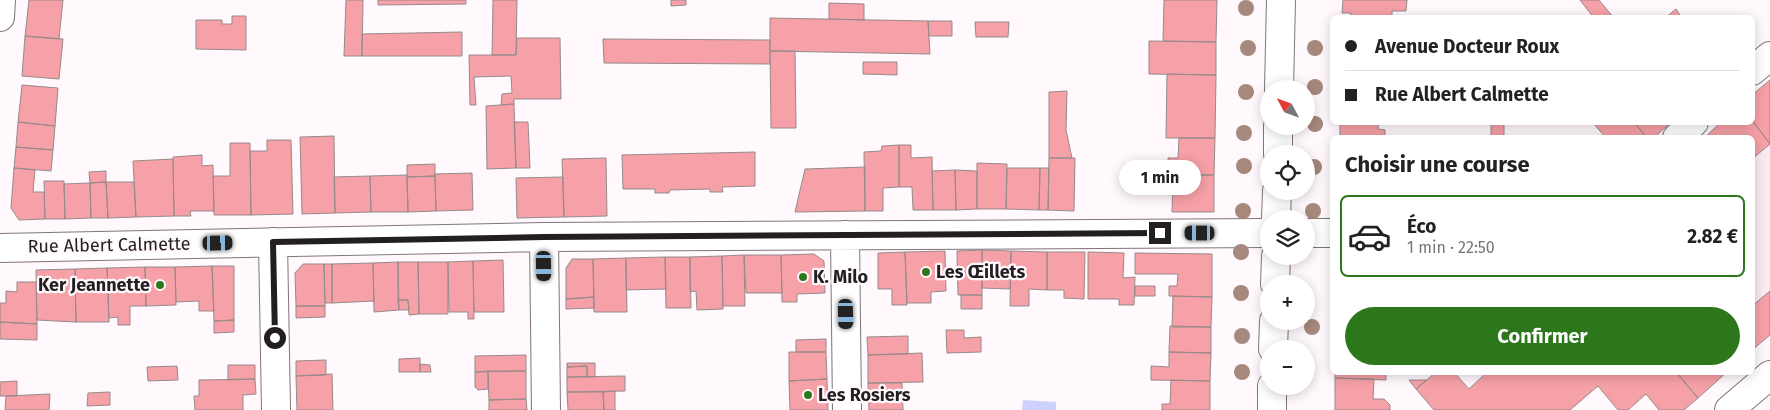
<!DOCTYPE html>
<html lang="fr">
<head>
<meta charset="utf-8">
<style>
  body { margin:0; font-family:"Fira Sans",sans-serif; background:#f2f2f2; color:#222; height:100vh; display:flex; flex-direction:column; font-size:19px; white-space:nowrap }
  * { box-sizing:border-box; margin:0 }
  p { font-size:16px; color:#767676 }
  .icon { flex:none; width:28px; height:28px; fill:none; stroke:currentColor; stroke-width:2; stroke-linecap:round; stroke-linejoin:round }
  .map { position:relative; flex:1; overflow:hidden }
  .side { position:absolute; left:1330px; top:135px; width:425px; height:240px; display:flex; flex-direction:column; background:#fff; border-radius:8px; box-shadow:0 2px 12px #0003 }
  .side>* { flex:none }
  .guide { position:absolute; left:1330px; top:15px; width:425px; height:110px; border-radius:8px; box-shadow:0 2px 12px #0003; display:grid; align-content:center; height:110px; padding:0 15px; background:#fff }
  .needle { width:32px; rotate:311deg }
  .buttons { position:absolute; left:1260px; top:80px; display:grid; gap:10px }
  .buttons a { display:grid; place-items:center; width:55px; height:55px; border-radius:50%; background:#fff; box-shadow:0 2px 12px #0003; font-size:25px }
  .end { position:absolute; width:22px; height:22px; margin:-11px; border:6px solid #221e21; background:#fff; box-shadow:0 0 0 2px #fff }
  .from { border-radius:50% }
  .bubble { position:absolute; height:35px; border-radius:18px; background:#fff; box-shadow:0 2px 12px #0003; font-size:16px; font-weight:700; line-height:35px; text-align:center }
  .car { position:absolute; width:15px; height:30px; margin:-15px -8px; border-radius:6px; box-shadow:0 0 4px 1px #0007; background:linear-gradient(#222 24%,#8ab4d8 0 40%,#222 0 76%,#8ab4d8 0 86%,#222 0) }
  .guide b { display:flex; align-items:center; gap:18px; height:48px; font-size:19px }
  .guide b+b { border-top:1px solid #e0e0e0 }
  .guide i { width:12px; height:12px; background:#222 }
  ul { padding:0; list-style:none }
  li { display:flex; align-items:center; gap:15px; height:82px; margin:0 10px 8px; padding:0 5px; border:2px solid #e0e0e0; border-radius:8px }
  li div { flex:1 }
  li b { display:block; font-size:19px }
  li em { font-style:normal; font-weight:700 }
  li.on { border-color:#2c761b }
  li>.icon { width:45px; height:45px; stroke-width:1.5 }
  h2 { padding:0 15px; font-size:22px; line-height:60px }
  .button { display:flex; gap:10px; margin-top:auto; padding:10px 15px }
  .button a { flex:1; height:58px; border-radius:30px; background:#2c761b; color:#fff; font-size:20px; font-weight:700; line-height:58px; text-align:center }
  .map>svg:first-child { display:block }
</style>
</head>
<body>
<div class="map">
<svg width="1770" height="410" viewBox="0 0 1770 410">
  <rect width="100%" height="100%" fill="#fff8fc"/>
  <path fill="#faebf3" d="M1753 120 1770 144V335L1753 350 1752 138H1704L1721 123 1752 122Z"/>
  <path fill="#ccd1fe" d="M1023 400 1056 402V410H1022Z"/>
  <path fill="#f6a0a7" stroke="#978a8b" d="M29 0H63L59 39 25 36Z
    M346 0H363L362 56H344Z
    M378 0H466V4L378 5Z
    M493 0H517L516 55H492Z
    M671 0H686V5L671 6Z
    M1164 0H1217L1216 42 1163 41Z
    M1343 0H1407L1406 11H1392V18H1350L1351 13H1342Z
    M1580 0H1599L1613 17 1594 18Z
    M829 3 864 4V20L829 19Z
    M1676 9 1682 18H1665Z
    M232 16H246V50L196 49V20H222V24H232Z
    M770 18 928 21 930 54 770 51Z
    M928 21H952V36H929Z
    M975 22H1009L1008 37H976Z
    M462 32V56H362V34Z
    M25 36 63 39 59 79 22 76Z
    M517 38H560L561 99H514V104L501 105 502 94 512 93 511 76 474 77 476 105H470L469 55H516Z
    M603 39 770 40V64L604 63Z
    M1149 41 1216 42V75L1149 74Z
    M770 51H795L796 128H771Z
    M863 62H897V75L863 74Z
    M1167 74 1216 75 1215 138H1166Z
    M1770 80V144L1752 120V95Z
    M22 85 58 88 55 126 18 122Z
    M1067 91 1066 130 1072 158H1049V92Z
    M514 104 516 168 487 169 486 106Z
    M1752 120 1770 144 1752 159V138H1704L1721 122H1752Z
    M18 122 55 126 53 150 16 147Z
    M514 122H528L530 168H516Z
    M1340 122H1379L1378 129 1385 130V138H1340Z
    M1491 122H1504V138H1491Z
    M1596 122H1634L1647 138H1606L1594 124Z
    M1634 122H1671L1654 138H1647Z
    M334 136 335 213 302 214 300 137Z
    M1179 138H1215L1214 175H1169L1168 158H1178Z
    M267 140H291L293 214 251 215 250 151H267Z
    M230 143H250L251 215H214L213 176H230Z
    M899 145H911V158L932 157 933 210H913L912 187H899Z
    M899 145V187L883 188V211H865L864 152 881 151 882 146Z
    M16 147 53 150 51 171 14 168Z
    M755 152V186L722 187 723 192H710V189L670 190 669 193H655V189H623L622 155Z
    M202 155V166L213 165 214 211H190L191 216H174L173 157Z
    M606 158 607 216 564 217 562 159Z
    M1049 158H1075L1074 211 1048 210Z
    M173 159 174 216 136 217 133 161Z
    M977 163 1007 164 1006 209H977Z
    M435 164V176L407 177V165Z
    M865 167V211L795 212 805 169Z
    M14 168 35 170 33 192H44L45 219 19 220 11 208Z
    M1007 168H1040L1039 210 1006 209Z
    M1040 168H1049L1048 210H1039Z
    M955 170 977 171V209L956 210Z
    M955 170 956 210H933L932 171Z
    M106 171V182L90 183 89 172Z
    M472 173 473 210 436 211 435 174Z
    M407 175 408 212H371L370 176Z
    M1173 175H1214V212H1172Z
    M370 176 371 212 335 213 334 177Z
    M435 176 436 211 408 212 407 177Z
    M563 177 564 217 517 218 516 178Z
    M44 181H64L65 219H45Z
    M106 182 108 218H91L90 183Z
    M106 182H134L136 217 108 218Z
    M90 183 91 218 65 219 64 184Z
    M982 250V295H958L957 251Z
    M982 250 1011 251 1010 289 982 288Z
    M945 251 946 291 931 292V303H907L905 252Z
    M1011 251 1047 252V290L1029 289V306H1010Z
    M905 252 907 305H892V289H878V253Z
    M1047 252H1085L1084 299 1064 298V290H1047Z
    M1088 252 1124 253 1123 278 1135 277 1134 305H1119V299H1088Z
    M1135 253 1212 254V297L1169 296V286H1177L1178 274H1135Z
    M814 254 824 261 825 293 797 294V302H782L781 255Z
    M744 255 745 306H723L722 256Z
    M744 255H781L782 293H746Z
    M722 256 723 309 697 310 696 291 690 292V257Z
    M665 257H690L691 308H666Z
    M665 257 666 289 626 290V258Z
    M626 258 627 312H594L593 259Z
    M572 259H593L594 297 566 299V268Z
    M503 260 504 312H474L473 261Z
    M473 261 474 319H468V312H449L448 262Z
    M398 262H418L419 314 409 315 408 300H398Z
    M398 262 399 310 374 312 373 263Z
    M418 262H448V314H419Z
    M373 263 374 301 332 303V264Z
    M303 264H324L325 306H296L295 273Z
    M324 264H332V303H325Z
    M212 266H234V320L214 321Z
    M212 266 214 311H199V301L176 302 175 267Z
    M145 267H175L176 305 146 306Z
    M145 267 146 306H130V325H118V317L109 318 107 268Z
    M107 268 109 322H76L75 269Z
    M75 269 76 322 37 320 36 270Z
    M17 282H36L37 324 0 322V303H6V291L17 292Z
    M1135 286H1155V296H1135Z
    M1770 291V335L1752 350V306Z
    M961 295H982V309H961Z
    M1173 296 1212 297 1211 327H1172Z
    M594 297V308L566 309V299Z
    M398 300H408L409 310H399Z
    M296 306H325V317L296 318Z
    M234 320V332L214 333V321Z
    M0 322 37 324V340L0 339Z
    M1170 326 1211 327V353L1169 352Z
    M946 330H964V338L981 337V352L947 353Z
    M908 336V354L868 355 867 337Z
    M826 339V352H796V340Z
    M789 352H826L827 379 789 381Z
    M1169 352 1211 353 1210 381 1151 380V366L1169 367Z
    M922 353 923 382 868 383V355Z
    M526 355V371L475 372V356Z
    M420 358V372H399V359Z
    M326 360V375L296 376V361Z
    M567 363H595V377H587V366L567 367Z
    M420 364 430 365 431 372H420Z
    M228 365H255V379L228 380Z
    M177 366 178 380 148 381 147 367Z
    M587 366V377H567V367Z
    M488 371H526V399L489 400Z
    M488 371V389L478 390 475 387V372Z
    M1335 372H1386V380L1335 378Z
    M1436 372H1454L1469 389 1487 372H1676L1698 398 1684 410H1659L1646 394 1628 410H1618L1598 386 1570 410H1434L1416 389Z
    M1676 372H1727L1698 398Z
    M332 374 333 410H297L296 376Z
    M625 376V391L567 392V377Z
    M1335 378 1374 379 1373 399H1384L1390 405V410H1335Z
    M255 379 256 394 243 395V410H195L194 396H199V380Z
    M827 379 828 410H790L789 381Z
    M1171 380 1210 381V410H1162V404H1170Z
    M1409 380H1427L1416 389Z
    M17 381V396H0V382Z
    M868 383H902L903 410H869Z
    M615 391V410H604L603 392Z
    M110 392V405L87 406 88 393Z
    M567 392H603L604 410H568Z
    M50 394 49 410H5L6 396Z
    M526 399 527 410H489V400Z"/>
  <g fill="none" stroke-linecap="round" stroke-linejoin="round">
    <defs>
      <path id="street" d="M0 17 1 0
        M1752 71 1770 56
        M1677 138 1694 122
        M1306 233H1332
        M845 235 847 410
        M544 237 546 410
        M273 242 276 410
        M0 248 544 237 1269 233
        M1729 410 1770 375"/>
      <path id="primary" d="M1279 89 1281 0
        M1278 154V126
        M1276 219 1277 191
        M1275 284 1276 256
        M1273 349 1274 321
        M1272 410V386"/>
    </defs>
    <use href="#street" stroke="#7f757b" stroke-width="30"/>
    <use href="#primary" stroke="#7f757b" stroke-width="30"/>
    <use href="#street" stroke="#fff" stroke-width="28"/>
    <use href="#primary" stroke="#fff" stroke-width="28"/>
  </g>
  <g fill="#a6887c">
    <circle cx="1246" cy="8" r="8"/>
    <circle cx="1248" cy="48" r="8"/>
    <circle cx="1315" cy="48" r="8"/>
    <circle cx="1315" cy="87" r="8"/>
    <circle cx="1246" cy="92" r="8"/>
    <circle cx="1315" cy="124" r="8"/>
    <circle cx="1244" cy="133" r="8"/>
    <circle cx="1244" cy="166" r="8"/>
    <circle cx="1314" cy="167" r="8"/>
    <circle cx="1243" cy="211" r="8"/>
    <circle cx="1313" cy="211" r="8"/>
    <circle cx="1241" cy="252" r="8"/>
    <circle cx="1241" cy="293" r="8"/>
    <circle cx="1312" cy="327" r="8"/>
    <circle cx="1242" cy="336" r="8"/>
    <circle cx="1242" cy="372" r="8"/>
  </g>
  <g fill="none" stroke-linecap="round" stroke-linejoin="round">
    <path stroke="#221e21" stroke-width="6" d="M275 338 273 242 544 237 1160 233"/>
  </g>
  <g fill="#2c761b" stroke="#fff8fc" stroke-width="2">
    <circle cx="926" cy="272" r="5"/>
    <circle cx="803" cy="277" r="5"/>
    <circle cx="160" cy="285" r="5"/>
    <circle cx="808" cy="395" r="5"/>
  </g>
  <g text-anchor="middle" dominant-baseline="central" stroke-width="4.5" stroke-linejoin="round" paint-order="stroke">
    <g font-size="18" fill="#221e21" stroke="#fff8fc">
      <text transform="translate(109 245) rotate(-1)">Rue Albert Calmette</text>
    </g>
    <g font-size="18" font-weight="bold" fill="#221e21" stroke="#fff8fc" text-anchor="start">
      <text x="936" y="272">Les Œillets</text>
      <text x="813" y="277">K. Milo</text>
      <text x="150" y="285" text-anchor="end">Ker Jeannette</text>
      <text x="818" y="395">Les Rosiers</text>
    </g>
  </g>
</svg>
<div class="buttons">
<a><svg class="needle" viewBox="-14 -14 28 28"><path d="M0-13l5 13h-10z" fill="#e53935"/><path d="M0 13l5-13h-10z" fill="#767676"/></svg></a>
<a><svg class="icon" aria-label="locate" viewBox="0 0 24 24"><circle cx="12" cy="12" r="6"/><path d="M12 2v4M12 18v4M2 12h4M18 12h4"/></svg></a>
<a><svg class="icon" aria-label="layers" viewBox="0 0 24 24"><path d="M12 4l9 5-9 5-9-5zM3 14l9 5 9-5"/></svg></a>
<a>+</a>
<a>−</a>
</div>
<i class="end from" style="left:275px;top:338px"></i>
<i class="end" style="left:1160px;top:233px"></i>
<div class="bubble" style="left:1119px;top:160px;width:82px">1 min</div>
<i class="car" style="left:1200px;top:233px;rotate:270deg"></i>
<i class="car" style="left:218px;top:243px;rotate:89deg"></i>
<i class="car" style="left:544px;top:266px;rotate:179deg"></i>
<i class="car" style="left:846px;top:314px;rotate:179deg"></i>
<div class="guide">
<b><i class="from"></i>Avenue Docteur Roux</b>
<b><i></i>Rue Albert Calmette</b>
</div>
<section class="side">
<h2>Choisir une course</h2>
<ul>
<li class="on"><svg class="icon" aria-label="car" viewBox="0 0 24 24"><path d="M5 17H2v-5l4-1 3-4h7l3 4 3 1v5h-3M9 17h6M6 11h13"/><circle cx="7" cy="17" r="2"/><circle cx="17" cy="17" r="2"/></svg><div><b>Éco</b><p>1 min · 22:50</p></div><em>2.82 €</em></li>
</ul>
<div class="button"><a>Confirmer</a></div>
</section>
</div>
</body>
</html>
